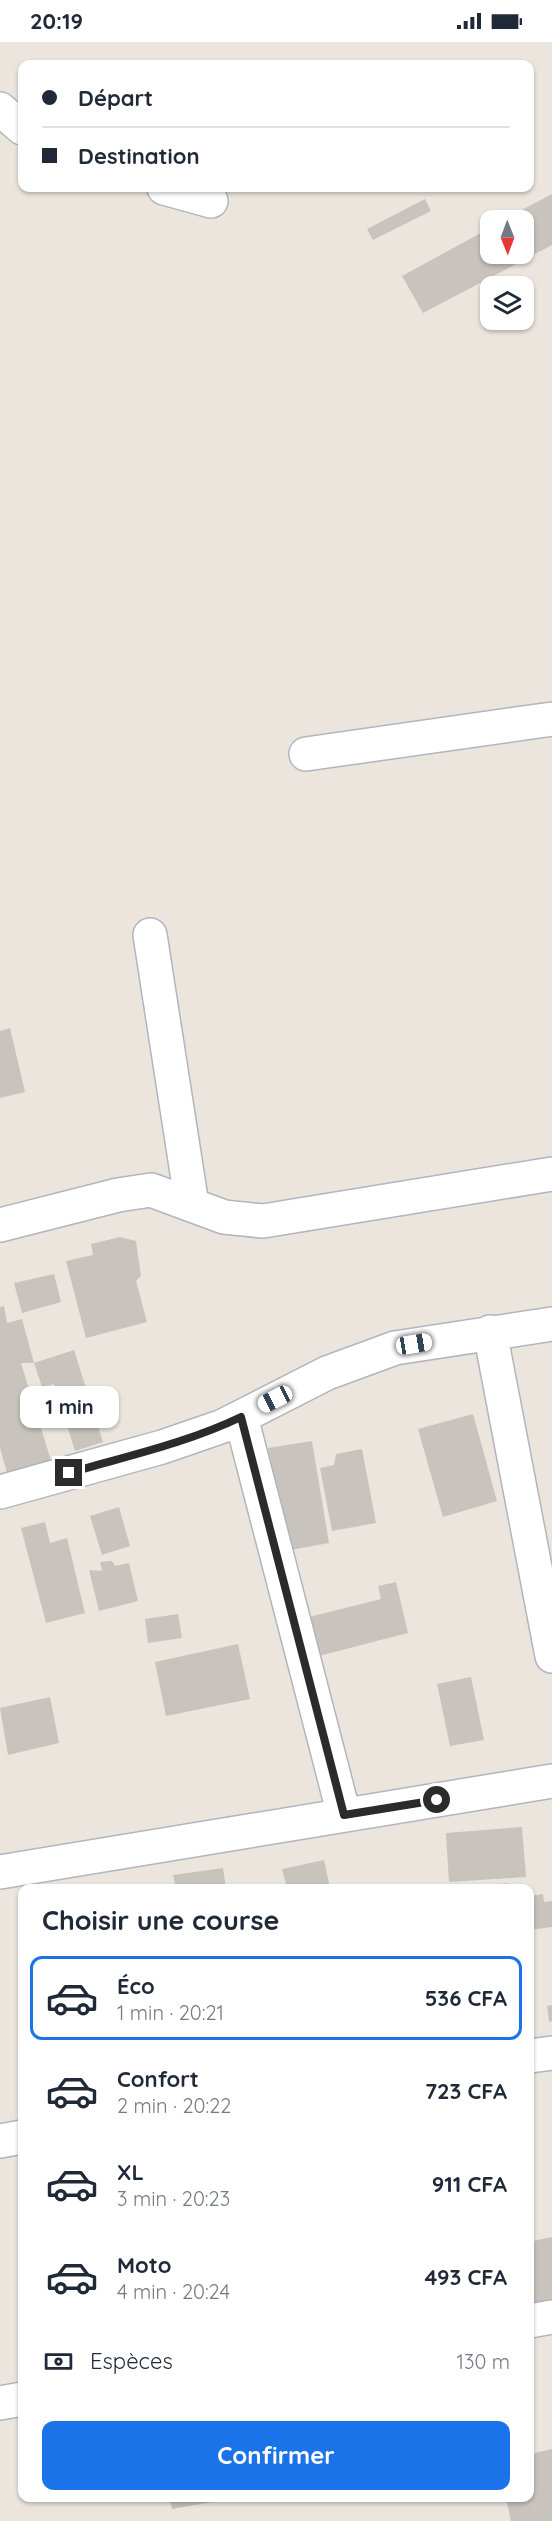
<!DOCTYPE html>
<html lang="fr">
<head>
<meta charset="utf-8">
<style>
  body { margin:0; font-family:Quicksand,sans-serif; background:#f2f2f3; color:#1f2937; height:100vh; display:flex; flex-direction:column; font-size:22px; white-space:nowrap }
  * { box-sizing:border-box; margin:0 }
  p { font-size:20px; color:#747a83 }
  .icon { flex:none; width:33px; height:33px; fill:none; stroke:currentColor; stroke-width:2; stroke-linecap:round; stroke-linejoin:round }
  .map { position:relative; flex:1; overflow:hidden }
  .drawer { position:absolute; left:18px; top:1842px; width:516px; height:618px; display:flex; flex-direction:column; background:#fff; border-radius:12px; box-shadow:0 2px 4px #0004 }
  .drawer>* { flex:none }
  .top-card { position:absolute; left:18px; top:18px; width:516px; height:132px; border-radius:12px; box-shadow:0 2px 4px #0004; display:grid; align-content:center; height:132px; padding:0 24px; background:#fff }
  .needle { width:39px; rotate:179deg }
  .fabs { position:absolute; left:480px; top:168px; display:grid; gap:12px }
  .fabs a { display:grid; place-items:center; width:54px; height:54px; border-radius:12px; background:#fff; box-shadow:0 2px 4px #0004; font-size:30px }
  .end { position:absolute; width:27px; height:27px; margin:-14px; border:8px solid #2b2b2b; background:#fff; box-shadow:0 0 0 3px #fff }
  .from { border-radius:50% }
  .bubble { position:absolute; height:42px; border-radius:12px; background:#fff; box-shadow:0 2px 4px #0004; font-size:20px; font-weight:800; line-height:42px; text-align:center }
  .car { position:absolute; width:18px; height:36px; margin:-18px -9px; border-radius:8px; box-shadow:0 0 4px 2px #0007; background:linear-gradient(#fff 24%,#345 0 40%,#fff 0 76%,#345 0 86%,#fff 0) }
  .top-card b { display:flex; align-items:center; gap:21px; height:57px; font-size:22px }
  .top-card b+b { border-top:2px solid #e0e1e3 }
  .top-card i { width:15px; height:15px; background:#1f2937 }
  ul { padding:0; list-style:none }
  li { display:flex; align-items:center; gap:18px; height:84px; margin:0 12px 9px; padding:0 12px; border:3px solid transparent; border-radius:12px }
  li div { flex:1 }
  li b { display:block; font-size:22px }
  li em { font-style:normal; font-weight:800 }
  li.selected { border-color:#1a73e8 }
  li>.icon { width:54px; height:54px; stroke-width:1.5 }
  h2 { padding:0 24px; font-size:27px; line-height:72px }
  .pay { display:flex; align-items:center; gap:15px; height:66px; padding:0 24px; font-size:22px }
  .pay p { margin-inline-start:auto }
  .cta { display:flex; gap:12px; margin-top:auto; padding:12px 24px }
  .cta a { flex:1; height:69px; border-radius:12px; background:#1a73e8; color:#fff; font-size:24px; font-weight:800; line-height:69px; text-align:center }
  .status { display:flex; justify-content:space-between; align-items:center; height:42px; padding:0 30px; background:#fff; direction:ltr }
  .status svg { height:16px; fill:currentColor }
  .map>svg:first-child { display:block }
</style>
</head>
<body>
<div class="status"><b>20:19</b><svg viewBox="0 0 49 12"><path d="M0 12V9h3v3zM5 12V6h3v6zM10 12V3h3v9zM15 12V0h3v12zM26 1h20v11H26zM47 4h2v5h-2z"/></svg></div>
<div class="map">
<svg width="552" height="2479" viewBox="0 0 552 2479">
  <rect width="100%" height="100%" fill="#ece5de"/>
  <path fill="#c8c3bc" d="M552 152V203L423 271 402 234 490 186V212H524V178H503Z
    M425 157 431 169 373 198 367 187Z
    M10 986 25 1050 0 1056V989Z
    M120 1195 136 1199 141 1234 136 1239 147 1280 86 1296 66 1219 93 1213 91 1202Z
    M54 1232 61 1260 22 1271 14 1241Z
    M4 1264 7 1281 22 1277 34 1321H21L52 1422 8 1434 0 1406V1265Z
    M74 1308 103 1400 75 1409 54 1342 42 1345 34 1321Z
    M473 1372 497 1459 443 1475 418 1387Z
    M312 1399 329 1501 285 1509 268 1406Z
    M362 1407 376 1481 332 1489 320 1426 334 1423 336 1412Z
    M119 1465 130 1504 102 1513 90 1474Z
    M45 1480 50 1501 67 1496 85 1571 46 1581 21 1486Z
    M112 1519 115 1524 129 1521 138 1559 99 1569 89 1528 102 1529 100 1520Z
    M396 1540 408 1591 307 1617 297 1578 381 1557 378 1544Z
    M178 1572 182 1596 148 1601 145 1577Z
    M238 1602 250 1657 166 1674 155 1620Z
    M471 1635 484 1698 450 1704 437 1642Z
    M50 1655 59 1701 8 1713 0 1666Z
    M522 1785 526 1835 449 1840 446 1791Z
    M324 1818 330 1846H287L282 1827Z
    M223 1826 226 1846H176L173 1833Z
    M508 1841 509 1846H477V1845Z
    M543 1852 544 1860 552 1859V1885L530 1888V1854Z
    M552 1963V1979L549 1980 547 1964Z
    M552 2195V2258L530 2263V2202L533 2199Z
    M530 2341H532L534 2353H530Z
    M552 2407V2479H511L506 2456H530V2412Z
    M170 2456H224V2458L172 2467Z"/>
  <g fill="none" stroke-linecap="round" stroke-linejoin="round">
    <defs>
      <path id="minor" d="M0 67 22 86
        M164 146 211 159
        M306 712 552 677
        M150 893 192 1163
        M0 1183 118 1153 151 1148 224 1175 263 1179 552 1132
        M490 1290 552 1614
        M241 1375 344 1773
        M0 1450 162 1405 223 1384 327 1331 395 1306 552 1282
        M0 1830 552 1739
        M530 2014 552 2011
        M0 2099 22 2095
        M530 2279 552 2275
        M0 2361 22 2357"/>
    </defs>
    <use href="#minor" stroke="#b1b5be" stroke-width="36"/>
    <use href="#minor" stroke="#fff" stroke-width="33"/>
  </g>
  <g fill="none" stroke-linecap="round" stroke-linejoin="round">
    <path stroke="#2b2b2b" stroke-width="8" d="M69 1431C127 1414 187 1401 241 1375L344 1773 437 1758"/>
  </g>
</svg>
<div class="fabs">
<a><svg class="needle" viewBox="-14 -14 28 28"><path d="M0-13l5 13h-10z" fill="#e53935"/><path d="M0 13l5-13h-10z" fill="#747a83"/></svg></a>
<a><svg class="icon" aria-label="layers" viewBox="0 0 24 24"><path d="M12 4l9 5-9 5-9-5zM3 14l9 5 9-5"/></svg></a>
</div>
<i class="end from" style="left:437px;top:1758px"></i>
<i class="end" style="left:69px;top:1431px"></i>
<div class="bubble" style="left:20px;top:1344px;width:99px">1 min</div>
<i class="car" style="left:414px;top:1302px;rotate:81deg"></i>
<i class="car" style="left:275px;top:1357px;rotate:243deg"></i>
<div class="top-card">
<b><i class="from"></i>Départ</b>
<b><i></i>Destination</b>
</div>
<section class="drawer">
<h2>Choisir une course</h2>
<ul>
<li class="selected"><svg class="icon" aria-label="car" viewBox="0 0 24 24"><path d="M5 17H2v-5l4-1 3-4h7l3 4 3 1v5h-3M9 17h6M6 11h13"/><circle cx="7" cy="17" r="2"/><circle cx="17" cy="17" r="2"/></svg><div><b>Éco</b><p>1 min · 20:21</p></div><em>536 CFA</em></li>
<li><svg class="icon" aria-label="car" viewBox="0 0 24 24"><path d="M5 17H2v-5l4-1 3-4h7l3 4 3 1v5h-3M9 17h6M6 11h13"/><circle cx="7" cy="17" r="2"/><circle cx="17" cy="17" r="2"/></svg><div><b>Confort</b><p>2 min · 20:22</p></div><em>723 CFA</em></li>
<li><svg class="icon" aria-label="car" viewBox="0 0 24 24"><path d="M5 17H2v-5l4-1 3-4h7l3 4 3 1v5h-3M9 17h6M6 11h13"/><circle cx="7" cy="17" r="2"/><circle cx="17" cy="17" r="2"/></svg><div><b>XL</b><p>3 min · 20:23</p></div><em>911 CFA</em></li>
<li><svg class="icon" aria-label="car" viewBox="0 0 24 24"><path d="M5 17H2v-5l4-1 3-4h7l3 4 3 1v5h-3M9 17h6M6 11h13"/><circle cx="7" cy="17" r="2"/><circle cx="17" cy="17" r="2"/></svg><div><b>Moto</b><p>4 min · 20:24</p></div><em>493 CFA</em></li>
</ul>
<div class="pay"><svg class="icon" aria-label="cash" viewBox="0 0 24 24"><path d="M3 7h18v10H3z"/><circle cx="12" cy="12" r="2"/></svg>Espèces<p>130 m</p></div>
<div class="cta"><a>Confirmer</a></div>
</section>
</div>
</body>
</html>
